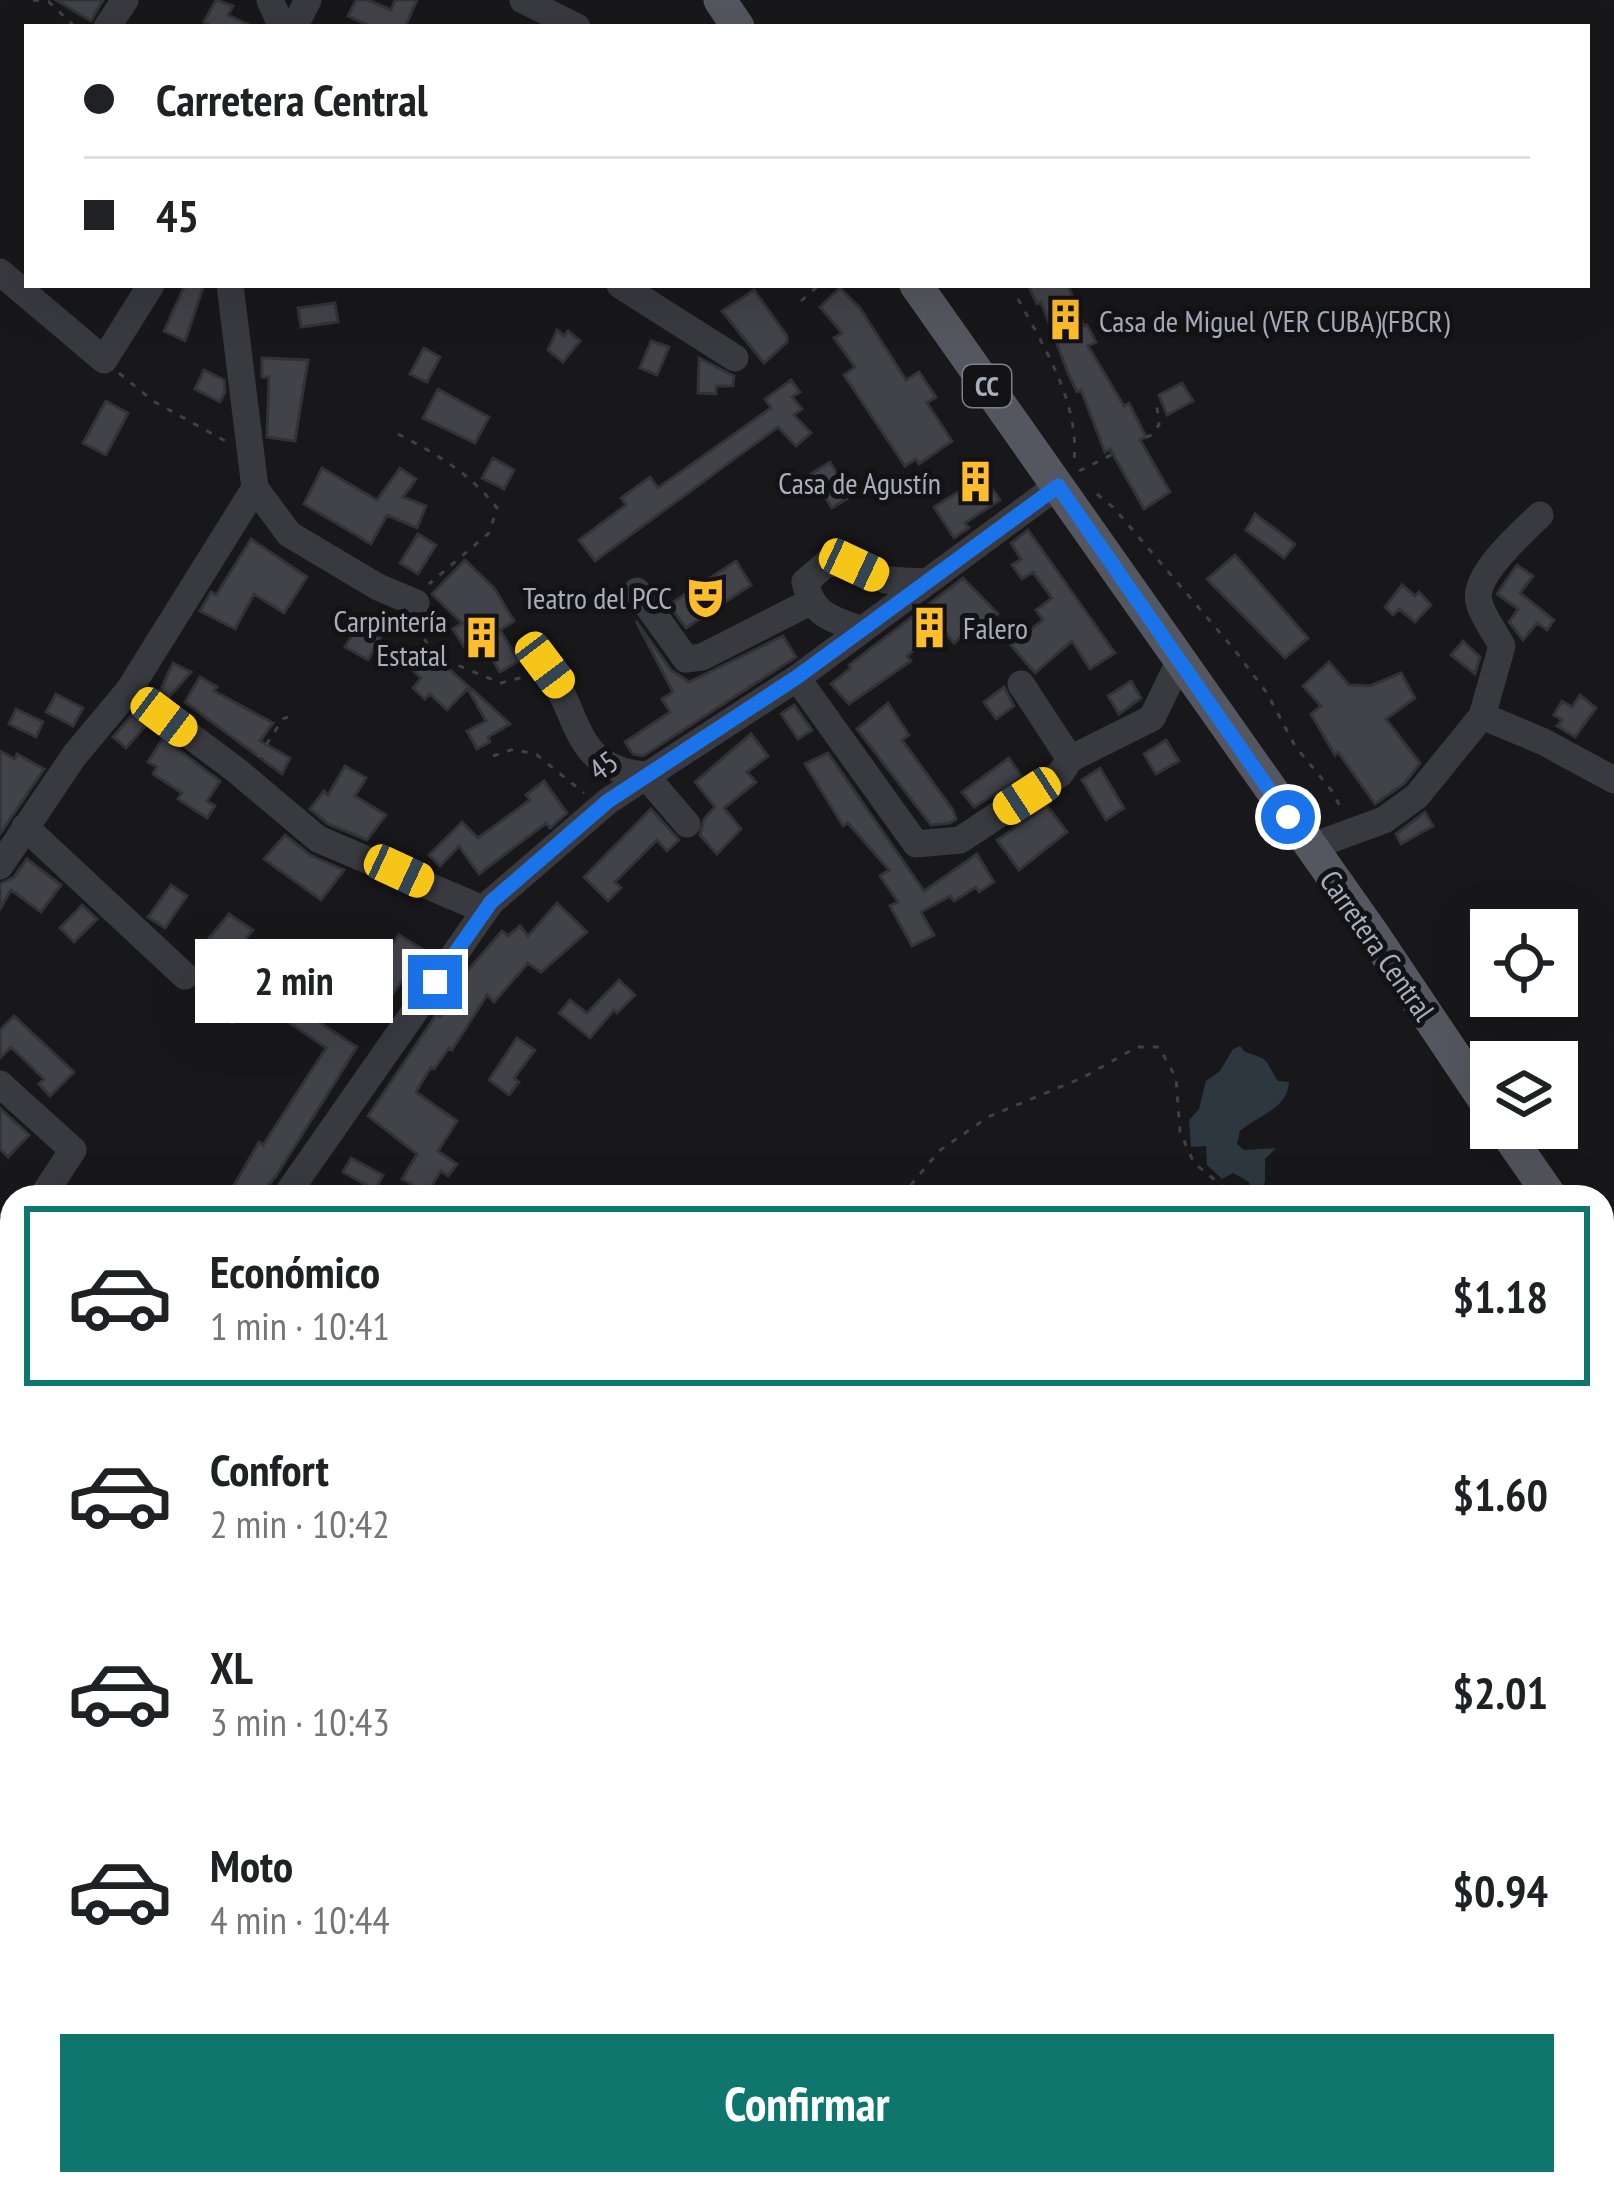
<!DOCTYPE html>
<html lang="es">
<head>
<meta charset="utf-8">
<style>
  body { margin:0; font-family:"PT Sans Narrow",sans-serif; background:#f2f2f2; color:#202124; height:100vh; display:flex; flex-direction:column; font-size:45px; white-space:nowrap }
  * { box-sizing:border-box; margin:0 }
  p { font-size:39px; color:#757577 }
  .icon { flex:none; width:66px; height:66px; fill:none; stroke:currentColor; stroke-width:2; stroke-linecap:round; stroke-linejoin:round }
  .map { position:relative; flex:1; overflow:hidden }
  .details { position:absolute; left:0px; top:1185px; width:1614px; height:1011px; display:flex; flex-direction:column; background:#fff; border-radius:36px 36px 0 0; box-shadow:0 12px 48px #0002 }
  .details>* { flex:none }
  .banner { position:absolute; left:24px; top:24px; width:1566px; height:264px; border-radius:0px; box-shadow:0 12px 48px #0002; display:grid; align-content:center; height:264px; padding:0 60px; background:#fff }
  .tools { position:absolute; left:1470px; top:909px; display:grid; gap:24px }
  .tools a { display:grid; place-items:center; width:108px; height:108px; border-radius:0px; background:#fff; box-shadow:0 12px 48px #0002; font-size:60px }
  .end { position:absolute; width:54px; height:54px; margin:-27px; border:15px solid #1a73e8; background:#fff; box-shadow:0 0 0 6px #fff }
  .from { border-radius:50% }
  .bubble { position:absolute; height:84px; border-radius:0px; background:#fff; box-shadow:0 12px 48px #0002; font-size:39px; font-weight:700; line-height:84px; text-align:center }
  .car { position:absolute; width:36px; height:72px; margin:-36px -18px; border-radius:15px; box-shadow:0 0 9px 3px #0007; background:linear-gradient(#f5c518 24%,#345 0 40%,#f5c518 0 76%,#345 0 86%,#f5c518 0) }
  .banner b { display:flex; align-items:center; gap:42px; height:114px; font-size:45px }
  .banner b+b { border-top:3px solid #e0e0e0 }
  .banner i { width:30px; height:30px; background:#202124 }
  ul { padding:21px 0 0; list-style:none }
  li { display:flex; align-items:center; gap:36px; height:180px; margin:0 24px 18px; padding:0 36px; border:6px solid transparent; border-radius:0px }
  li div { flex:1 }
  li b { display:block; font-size:45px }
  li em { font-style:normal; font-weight:700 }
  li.active { border-color:#0f766e }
  li>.icon { width:108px; height:108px; stroke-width:1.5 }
  .primary-button { display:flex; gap:24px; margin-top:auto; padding:24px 60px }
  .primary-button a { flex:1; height:138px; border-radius:0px; background:#0f766e; color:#fff; font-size:48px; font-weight:700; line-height:138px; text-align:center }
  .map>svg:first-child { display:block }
</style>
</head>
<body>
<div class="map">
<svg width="1614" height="2194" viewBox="0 0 1614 2194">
  <rect width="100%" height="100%" fill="#18181b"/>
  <path fill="#242428" d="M1602 1368 1614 1388V1513L1602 1521Z"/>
  <path fill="#2c3740" d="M1240 1046 1245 1052C1273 1061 1263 1059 1278 1081L1289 1082C1288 1109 1258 1115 1240 1131L1237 1144 1244 1150 1276 1148 1265 1159V1182L1260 1190 1250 1192 1249 1182 1233 1173 1222 1179 1207 1165 1206 1146 1191 1147 1189 1120 1199 1109 1206 1081 1220 1071 1233 1049Z"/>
  <path fill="#424348" stroke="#323237" stroke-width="3" d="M56 0H103L91 21Z
    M216 0 233 6 228 15 254 27H213L204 22Z
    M356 0H368L391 10 395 0H417L405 27H372L348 16Z
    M185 285H204L185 341 164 331Z
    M1028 285H1068L1084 326 1087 325 1096 342 1088 346 1124 406 1129 403 1146 437 1140 440 1170 492 1144 509 1110 449 1105 452 1081 390 1077 392 1068 373 1041 302 1037 304Z
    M840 288 860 308 906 380 919 372 936 397 927 403 952 441 919 464 916 459 905 466 844 375 855 367 834 338 842 333 820 307Z
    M754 290 787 336V342L764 363 722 311Z
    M335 303 338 322 301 327 298 308Z
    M557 330 564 336 568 331 580 341 563 362 548 350Z
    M651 341 669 347 657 375 640 368Z
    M424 348 440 357 427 382 410 374Z
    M262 358 308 360 295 441 267 437 269 377H262Z
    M699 358 734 376 733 386H716V394L698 393Z
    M204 370 224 380 225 392 220 402 195 389Z
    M791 380 800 392 792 397 802 409 794 415 811 433 796 446 778 427 595 561 579 540 626 505 621 498 650 477 658 488 771 408 765 399Z
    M1182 383 1193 401 1167 415 1159 395Z
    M438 389 489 417 475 443 423 418Z
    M106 401 128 413 106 455 83 443Z
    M493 458 514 470 504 489 482 478Z
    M830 462 851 496 832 508 811 474Z
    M322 468 377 500 400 468 416 479 403 497 426 506 417 528 387 515 371 544 304 504Z
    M978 468 1000 500 965 523 969 528 954 538 934 507 965 488 960 481Z
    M1255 514 1295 544 1284 558 1246 530Z
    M1028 530 1115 653 1090 669 1072 641 1035 673 1011 645 1043 620 1036 610 1052 598 1033 572 1022 579 1012 565 1021 559 1011 543Z
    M418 534 436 545 418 574 400 563Z
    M251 539 307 577 284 613 254 594 235 629 200 611 211 592 216 595Z
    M1235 555 1308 638 1285 658 1207 579Z
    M465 560 494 588 514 621 500 630 519 661 500 672 483 644 468 653 453 629 462 623 432 594Z
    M736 561 751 585 686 628 669 605Z
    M1517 565 1533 576 1520 593 1554 620 1547 630 1537 623 1523 640 1509 622 1518 609 1497 594Z
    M963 578 998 614 983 628 977 622 954 643 941 627 907 656 911 661 849 704 831 684 851 668 849 665Z
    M1402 585 1415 596 1419 592 1431 605 1415 622 1399 609 1393 615 1385 607Z
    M636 621 671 670 689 682 783 636 796 657 643 756 633 754 625 742 670 712 662 699 673 692Z
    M358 625 380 638 368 660 345 647Z
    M1463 641 1480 657 1475 674 1451 655Z
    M418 649 433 664 438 659 469 687 447 710 430 694 425 699 413 688 421 678 404 662Z
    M1329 662 1349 685 1370 686 1401 673 1415 698 1386 719 1420 763 1405 783 1375 804 1338 752 1335 755 1311 714 1321 706 1303 686Z
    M173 663 191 672 169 697 160 691Z
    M200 677 217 687 214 691 273 723 260 741 290 758 282 774 185 702Z
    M1131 681 1141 698 1119 714 1108 696Z
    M1004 687 1014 706 996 719 984 702Z
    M472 689 510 724 488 737 490 742 477 749 467 731 486 721 469 691Z
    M56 694 83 708 73 726 46 712Z
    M1580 695 1596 708 1575 737 1557 726 1562 720 1554 715 1562 701 1572 707Z
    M888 703 909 735 902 740 953 810 956 819 950 823 931 825 857 729Z
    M794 705 812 730 798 739 781 714Z
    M16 709 43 722 36 737 9 724Z
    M132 715 146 725 126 748 113 737Z
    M751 734 768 756 747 772 756 782 724 808 741 829 717 854 700 835 704 819 715 807 695 782Z
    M163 738 220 781 207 801 215 806 207 818 178 799 182 793 153 774 157 767 148 762Z
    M1166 740 1179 761 1156 774 1144 754Z
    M0 751 15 759 17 754 44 769 0 834Z
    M828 753 924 891 977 854 994 882 979 892 976 887 954 901 950 896 921 912 934 935 912 946 890 906 898 902 880 876 889 870 848 823 843 826 805 764Z
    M1009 758 1022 777 974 807 962 792Z
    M345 766 366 778 355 796 386 815 367 840 328 824 310 809 324 791 328 795Z
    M1100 768 1124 808 1106 820 1082 780Z
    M544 781 567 813 550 828 546 823 479 874 459 846 440 866 429 855 462 822 478 838 530 800 526 795Z
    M1047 806 1067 832 1019 870 997 840Z
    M651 809 679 840 667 851 657 840 615 882 621 888 608 901 584 877Z
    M1425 812 1433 826 1401 844 1396 834Z
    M285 835 310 855 344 870 321 900 264 859Z
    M27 859 61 885 41 912 11 890 0 909V884L14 877Z
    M171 885 187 896 165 928 148 917Z
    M557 903 587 932 541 972 528 963 494 1002 487 995 452 1050 449 1048 434 1069 431 1067 416 1092 457 1121 438 1151 457 1164 448 1176 441 1171 427 1193 402 1179 417 1154 368 1116 436 1015 440 1017 466 979 463 976 502 931 508 936 520 926 528 936Z
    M82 905 97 919 74 942 60 928Z
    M229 914 253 930 236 951 257 971 263 964 279 976 232 1023 215 1008 240 980 215 955 220 947 209 938Z
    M399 935 424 950 379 1013 356 999Z
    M619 980 635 995 617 1013 614 1010 590 1038 559 1013 570 1000 587 1013Z
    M299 1009 357 1047 276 1176 258 1197H247L233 1187 259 1142 263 1145 326 1048 290 1023Z
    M14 1016 74 1072 50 1096 39 1084 44 1079 11 1047 0 1058V1030Z
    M517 1038 535 1050 514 1078 519 1082 509 1095 489 1080Z
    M0 1108 29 1135 8 1157 0 1149Z
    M351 1158 383 1175 375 1190 343 1172Z"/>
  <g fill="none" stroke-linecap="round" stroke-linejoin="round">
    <path stroke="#3f4147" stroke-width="3" stroke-dasharray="6 9" stroke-linecap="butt" d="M33 0 49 2 75 27
      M1018 299C1045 348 1080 405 1074 461
      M801 301 819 285
      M119 373 153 401 227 442
      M398 434C435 453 471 474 497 508L489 533 429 584
      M1079 471 1151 435 1159 425 1157 407
      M1097 494 1114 508 1233 648 1267 693 1295 746 1332 791 1343 812
      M419 625 429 649 452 663 501 683 523 677
      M493 756 514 749 537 755 584 793
      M258 757 283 719 292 715
      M901 1197 939 1151 988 1117 1084 1077 1137 1047H1159L1176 1078 1180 1132 1194 1163 1236 1197
      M0 1214 12 1218
      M1602 1714 1614 1715"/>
    <path stroke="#393a40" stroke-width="27" d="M270 0 282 27
      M523 0 577 27
      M107 27 125 0
      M294 27 308 0
      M0 272 104 360 151 285
      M230 285 255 488 289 534 378 587 416 603
      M620 285 735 358
      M637 591 686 659 702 657 810 602
      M861 630C831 618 813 616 805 582L827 563 854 565 886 580 925 582
      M545 665C582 715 571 768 645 775L687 824
      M797 678 916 844 960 840 1060 774 1070 759 1152 718 1179 662
      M1021 684 1070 759
      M129 690 236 770 318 839 485 910
      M1482 716 1544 742 1614 780
      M25 827 185 976
      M1310 847 1384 820 1417 796 1482 716 1502 646C1495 632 1482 616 1479 602 1472 575 1522 533 1540 515
      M0 866 74 756 129 690 255 488
      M0 1084 73 1150 42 1197
      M285 1197 491 902 608 801 797 678 1057 486
      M0 1448 12 1479"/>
    <path stroke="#54575f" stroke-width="33" d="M720 0 738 27
      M916 285 1373 934 1491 1110
      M1503 1128 1551 1197
      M1602 1272 1614 1289"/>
  </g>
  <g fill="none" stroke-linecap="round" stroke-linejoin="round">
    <path stroke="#1a73e8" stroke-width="15" d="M435 982 491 902 608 801 797 677 1058 486 1288 817"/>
  </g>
  <defs>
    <symbol id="building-bare" viewBox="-9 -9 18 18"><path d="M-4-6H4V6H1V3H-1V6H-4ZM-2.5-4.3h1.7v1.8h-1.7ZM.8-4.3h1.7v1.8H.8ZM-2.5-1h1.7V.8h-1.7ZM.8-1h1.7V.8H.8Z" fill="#ffbd2c" stroke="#131316" stroke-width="2.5" paint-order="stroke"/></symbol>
    <symbol id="theatre-bare" viewBox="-9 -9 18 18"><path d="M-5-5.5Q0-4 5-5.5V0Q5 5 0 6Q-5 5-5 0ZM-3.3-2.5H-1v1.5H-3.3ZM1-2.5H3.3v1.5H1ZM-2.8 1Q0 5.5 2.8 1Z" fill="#ffbd2c" stroke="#131316" stroke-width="2.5" paint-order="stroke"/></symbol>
  </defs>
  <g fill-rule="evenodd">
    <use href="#building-bare" x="1036" y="290" width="59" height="59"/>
    <use href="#building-bare" x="946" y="452" width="59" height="59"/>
    <use href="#theatre-bare" x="676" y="568" width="59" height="59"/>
    <use href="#building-bare" x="900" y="598" width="59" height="59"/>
    <use href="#building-bare" x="452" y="608" width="59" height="59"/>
  </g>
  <g text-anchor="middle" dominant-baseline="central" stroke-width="10" stroke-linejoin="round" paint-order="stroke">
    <rect fill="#131316" stroke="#7c808a" stroke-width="3" x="963" y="365" width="48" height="42" rx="9"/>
    <g font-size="27" font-weight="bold" fill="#a9aebc">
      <text x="987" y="386">CC</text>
    </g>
    <g font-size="30" fill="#a9aebc" stroke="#131316" text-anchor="end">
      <text x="1099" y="320" text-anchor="start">Casa de Miguel (VER CUBA)(FBCR)</text>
      <text x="941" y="482">Casa de Agustín</text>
      <text x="672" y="597">Teatro del PCC</text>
      <text x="447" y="620">Carpintería<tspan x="447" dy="34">Estatal</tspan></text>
      <text x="963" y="627" text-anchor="start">Falero</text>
    </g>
    <g font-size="30" fill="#a9aebc" stroke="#131316">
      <text transform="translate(603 765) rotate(-36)">45</text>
      <text transform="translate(1378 945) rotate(55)">Carretera Central</text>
    </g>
  </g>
</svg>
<div class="tools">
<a><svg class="icon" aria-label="locate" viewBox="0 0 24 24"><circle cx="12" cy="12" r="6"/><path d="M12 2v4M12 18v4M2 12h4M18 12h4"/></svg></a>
<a><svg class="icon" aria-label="layers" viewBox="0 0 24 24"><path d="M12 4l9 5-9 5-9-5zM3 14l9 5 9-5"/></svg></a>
</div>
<i class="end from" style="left:1288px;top:817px"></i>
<i class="end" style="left:435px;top:982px"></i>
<div class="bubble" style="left:195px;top:939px;width:198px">2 min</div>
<i class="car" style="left:854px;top:565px;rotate:115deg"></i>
<i class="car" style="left:545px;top:665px;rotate:143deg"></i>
<i class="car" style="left:164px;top:717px;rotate:127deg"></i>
<i class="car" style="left:1027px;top:796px;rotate:237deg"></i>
<i class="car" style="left:399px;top:871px;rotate:115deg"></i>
<div class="banner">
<b><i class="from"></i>Carretera Central</b>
<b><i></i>45</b>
</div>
<section class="details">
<ul>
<li class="active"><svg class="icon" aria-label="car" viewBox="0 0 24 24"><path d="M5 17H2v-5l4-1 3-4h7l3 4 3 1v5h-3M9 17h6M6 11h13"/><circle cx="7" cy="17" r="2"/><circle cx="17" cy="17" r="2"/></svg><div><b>Económico</b><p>1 min · 10:41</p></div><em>$1.18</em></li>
<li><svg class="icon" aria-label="car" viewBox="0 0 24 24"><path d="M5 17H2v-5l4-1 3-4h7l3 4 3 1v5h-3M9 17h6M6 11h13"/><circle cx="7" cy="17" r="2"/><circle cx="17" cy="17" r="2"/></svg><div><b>Confort</b><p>2 min · 10:42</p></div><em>$1.60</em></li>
<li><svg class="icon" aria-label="car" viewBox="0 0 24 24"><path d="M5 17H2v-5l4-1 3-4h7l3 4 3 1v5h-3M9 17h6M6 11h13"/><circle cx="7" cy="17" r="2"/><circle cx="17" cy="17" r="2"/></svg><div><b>XL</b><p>3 min · 10:43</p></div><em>$2.01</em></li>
<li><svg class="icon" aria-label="car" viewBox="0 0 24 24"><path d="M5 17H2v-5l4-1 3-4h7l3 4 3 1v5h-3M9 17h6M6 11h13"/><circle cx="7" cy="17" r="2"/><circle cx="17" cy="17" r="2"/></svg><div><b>Moto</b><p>4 min · 10:44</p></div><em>$0.94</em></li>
</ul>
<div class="primary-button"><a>Confirmar</a></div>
</section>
</div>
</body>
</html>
